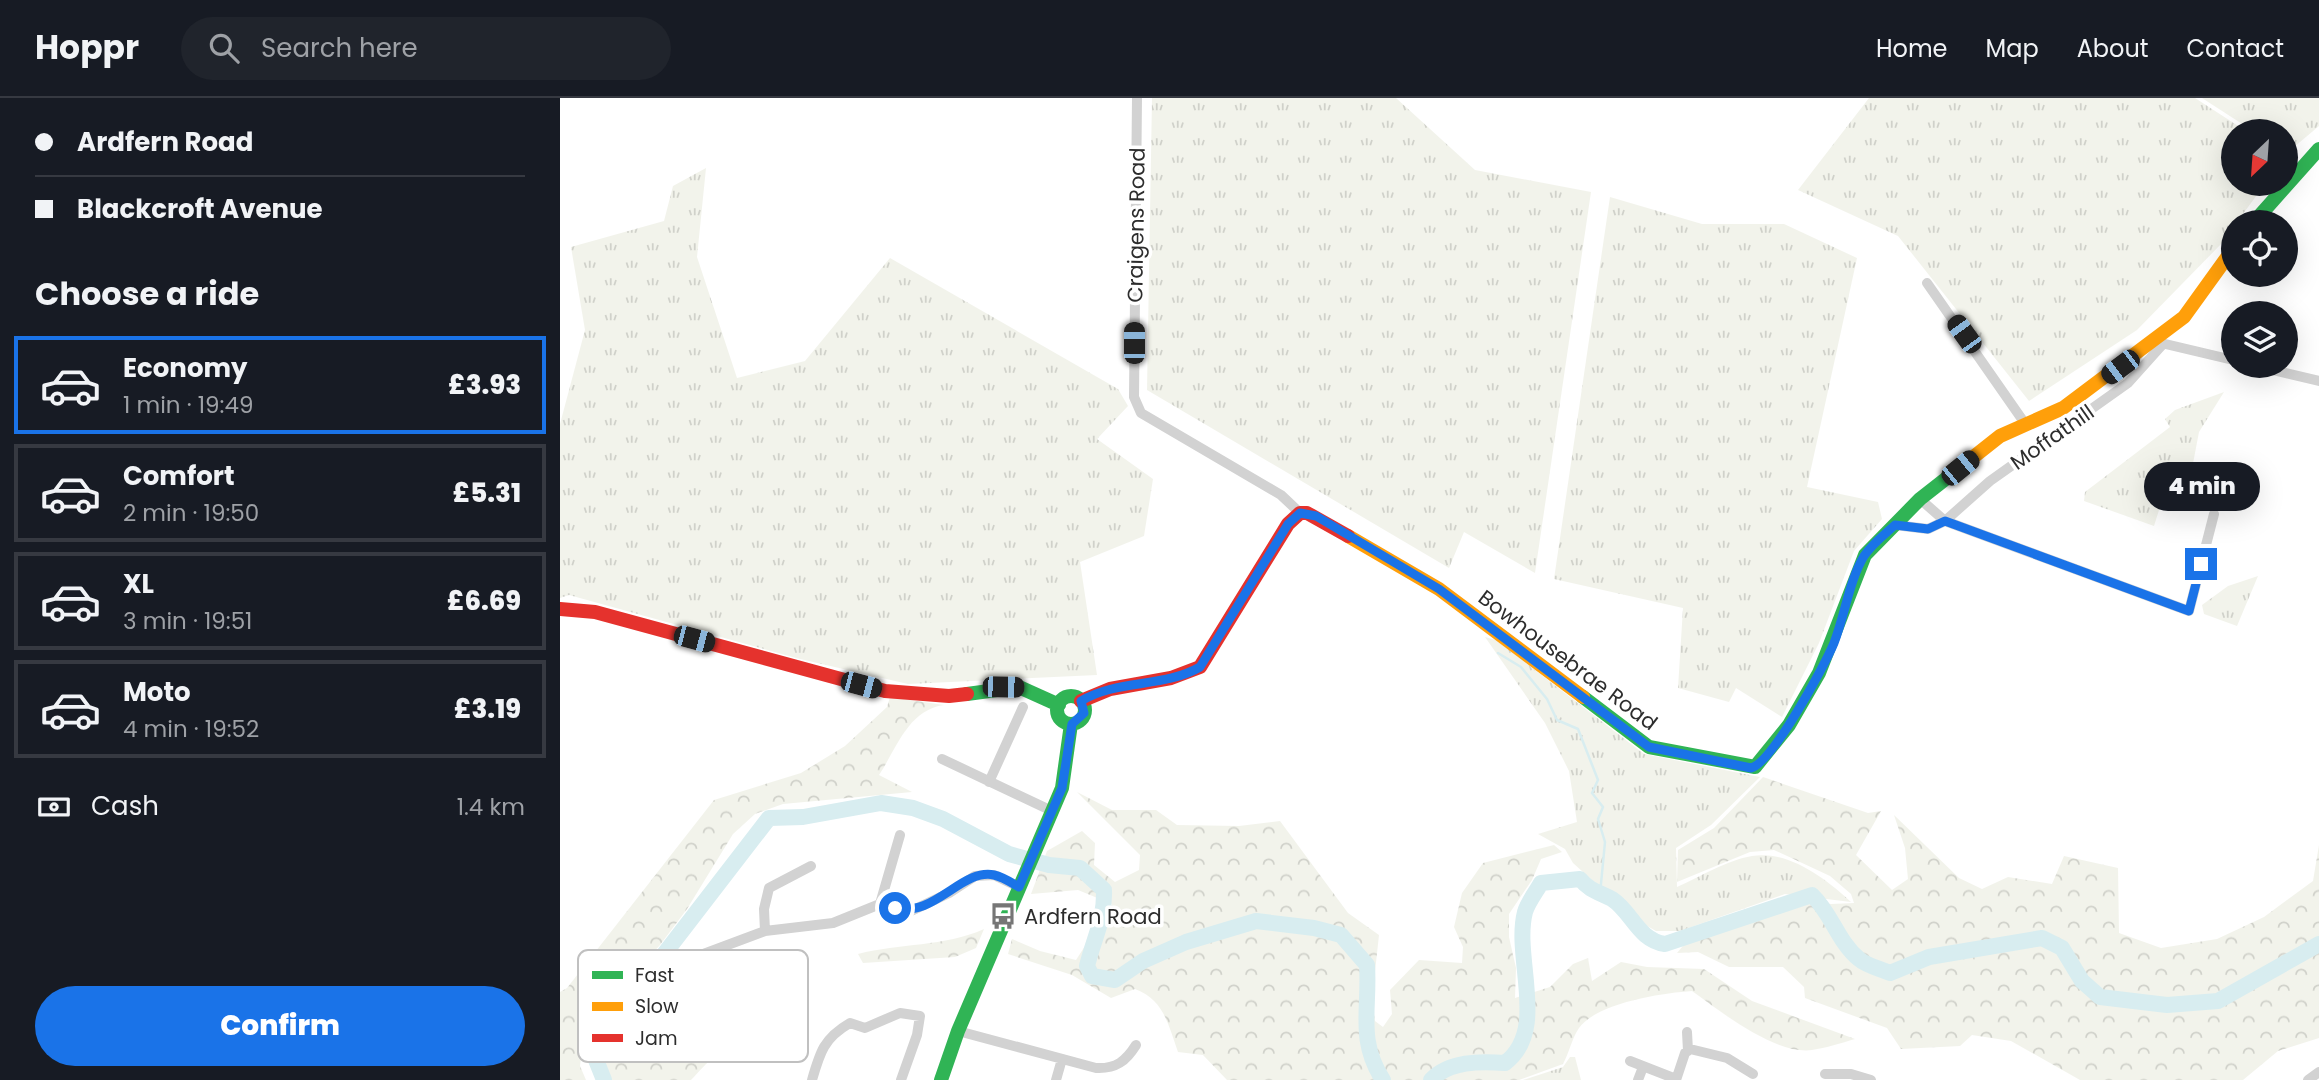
<!DOCTYPE html>
<html lang="en">
<head>
<meta charset="utf-8">
<style>
  body { margin:0; font-family:Poppins,sans-serif; background:#20242c; color:#f1f3f6; height:100vh; display:flex; flex-direction:column; font-size:26px; white-space:nowrap }
  * { box-sizing:border-box; margin:0 }
  p { font-size:23px; color:#9ea1a6 }
  .icon { flex:none; width:38px; height:38px; fill:none; stroke:currentColor; stroke-width:2; stroke-linecap:round; stroke-linejoin:round }
  .map { position:relative; flex:1; overflow:hidden }
  .details { display:flex; flex-direction:column; background:#171b24; width:560px }
  .details>* { flex:none }
  .top-card { display:grid; align-content:center; height:154px; padding:0 35px; background:#171b24 }
  .needle { width:46px; rotate:205deg }
  .fabs { position:absolute; left:1661px; top:21px; display:grid; gap:14px }
  .fabs a { display:grid; place-items:center; width:77px; height:77px; border-radius:50%; background:#171b24; box-shadow:0 7px 28px #0002; font-size:35px }
  .end { position:absolute; width:32px; height:32px; margin:-16px; border:9px solid #1a73e8; background:#fff; box-shadow:0 0 0 4px #fff }
  .from { border-radius:50% }
  .bubble { position:absolute; height:49px; border-radius:24px; background:#171b24; box-shadow:0 7px 28px #0002; font-size:23px; font-weight:800; line-height:49px; text-align:center }
  .car { position:absolute; width:21px; height:42px; margin:-21px -10px; border-radius:9px; box-shadow:0 0 5px 2px #0007; background:linear-gradient(#222 24%,#8ab4d8 0 40%,#222 0 76%,#8ab4d8 0 86%,#222 0) }
  .top-card b { display:flex; align-items:center; gap:24px; height:66px; font-size:26px }
  .top-card b+b { border-top:2px solid #363941 }
  .top-card i { width:18px; height:18px; background:#f1f3f6 }
  ul { padding:0; list-style:none }
  li { display:flex; align-items:center; gap:21px; height:98px; margin:0 14px 10px; padding:0 21px; border:4px solid #363941; border-radius:0px }
  li div { flex:1 }
  li b { display:block; font-size:26px }
  li em { font-style:normal; font-weight:800 }
  li.current { border-color:#1a73e8 }
  li>.icon { width:63px; height:63px; stroke-width:1.5 }
  h2 { padding:0 35px; font-size:32px; line-height:84px }
  .pay { display:flex; align-items:center; gap:18px; height:77px; padding:0 35px; font-size:26px }
  .pay p { margin-inline-start:auto }
  .button { display:flex; gap:14px; margin-top:auto; padding:14px 35px }
  .button a { flex:1; height:80px; border-radius:42px; background:#1a73e8; color:#fff; font-size:28px; font-weight:800; line-height:80px; text-align:center }
  header { display:flex; align-items:center; gap:42px; box-sizing:border-box; height:98px; padding:0 35px; background:#171b24; border-bottom:2px solid #363941 }
  header strong { font-size:33px }
  nav { display:flex; gap:38px; margin-inline-start:auto; font-size:24px }
  .search { width:490px; height:63px; background:#20242c; display:flex; align-items:center; gap:18px; box-sizing:border-box; padding:0 24px; border-radius:38px; color:#9ea1a6; font-size:26px }
  main { display:flex; flex:1; min-height:0 }
  .map>svg:first-child { display:block }
</style>
</head>
<body>
<header>
<strong>Hoppr</strong>
<div class="search"><svg class="icon" aria-label="search" viewBox="0 0 24 24"><circle cx="10" cy="10" r="6"/><path d="M15 15l6 6"/></svg>Search here</div>
<nav><a>Home</a><a>Map</a><a>About</a><a>Contact</a></nav>
</header>
<main>
<section class="details">
<div class="top-card">
<b><i class="from"></i>Ardfern Road</b>
<b><i></i>Blackcroft Avenue</b>
</div>
<h2>Choose a ride</h2>
<ul>
<li class="current"><svg class="icon" aria-label="car" viewBox="0 0 24 24"><path d="M5 17H2v-5l4-1 3-4h7l3 4 3 1v5h-3M9 17h6M6 11h13"/><circle cx="7" cy="17" r="2"/><circle cx="17" cy="17" r="2"/></svg><div><b>Economy</b><p>1 min · 19:49</p></div><em>£3.93</em></li>
<li><svg class="icon" aria-label="car" viewBox="0 0 24 24"><path d="M5 17H2v-5l4-1 3-4h7l3 4 3 1v5h-3M9 17h6M6 11h13"/><circle cx="7" cy="17" r="2"/><circle cx="17" cy="17" r="2"/></svg><div><b>Comfort</b><p>2 min · 19:50</p></div><em>£5.31</em></li>
<li><svg class="icon" aria-label="car" viewBox="0 0 24 24"><path d="M5 17H2v-5l4-1 3-4h7l3 4 3 1v5h-3M9 17h6M6 11h13"/><circle cx="7" cy="17" r="2"/><circle cx="17" cy="17" r="2"/></svg><div><b>XL</b><p>3 min · 19:51</p></div><em>£6.69</em></li>
<li><svg class="icon" aria-label="car" viewBox="0 0 24 24"><path d="M5 17H2v-5l4-1 3-4h7l3 4 3 1v5h-3M9 17h6M6 11h13"/><circle cx="7" cy="17" r="2"/><circle cx="17" cy="17" r="2"/></svg><div><b>Moto</b><p>4 min · 19:52</p></div><em>£3.19</em></li>
</ul>
<div class="pay"><svg class="icon" aria-label="cash" viewBox="0 0 24 24"><path d="M3 7h18v10H3z"/><circle cx="12" cy="12" r="2"/></svg>Cash<p>1.4 km</p></div>
<div class="button"><a>Confirm</a></div>
</section>
<div class="map">
<svg width="1759" height="982" viewBox="0 0 1759 982">
  <defs>
    <pattern id="grass-tufts" width="24" height="20" patternUnits="userSpaceOnUse" patternTransform="scale(1.75)"><rect width="24" height="20" fill="#f2f3eb"/><path d="M3 7l-1-3M5 7V3M7 7l1-3M15 17l-1-3M17 17v-4M19 17l1-3" fill="none" stroke="#d0d1ca"/></pattern>
    <pattern id="forest-crowns" width="20" height="18" patternUnits="userSpaceOnUse" patternTransform="scale(1.75)"><rect width="20" height="18" fill="#f2f3eb"/><path d="M2 6a3 3 0 1 1 6 0M12 15a3 3 0 1 1 6 0" fill="none" stroke="#d0d1ca"/></pattern>
  </defs>
  <rect width="100%" height="100%" fill="#fff"/>
  <path fill="url(#grass-tufts)" d="M592 0H836L915 72 1031 94 975 475 904 434 889 470 587 292Z
    M1309 0H1635L1686 33H1673V86H1705L1677 124H1673V130L1664 143 1577 232 1469 303 1338 138 1238 92Z
    M1642 0H1759V28L1727 55 1726 33H1693Z
    M146 70 137 159 177 280 245 263 330 160 558 291 568 308 537 341 593 381 584 438 520 464 537 577 348 586 236 560 9 497 0 500V326L25 232 11 149 104 123 113 88Z
    M1050 99 1142 126H1224L1297 160 1247 389 1318 404 1322 421 1294 453 1259 545 1222 619 1176 590 1169 604 1118 590 1123 510 994 481Z
    M1664 294 1639 334 1626 402 1604 396 1594 428 1524 403 1525 394 1610 329 1605 321 1615 312Z
    M1698 478 1677 528 1644 516 1642 507 1668 488Z
    M925 539 936 542 1084 656 1200 679 1151 727 1116 750 1117 789C1140 779 1167 762 1192 758 1228 752 1265 780 1291 804L1225 796 1120 833H1096L1080 824 1071 809 1033 783 1013 765 1005 751 978 736 1017 724 1009 673 985 625Z
    M1010 959H1015L1021 982H963L1003 969Z"/>
  <path fill="url(#forest-crowns)" d="M330 599 384 607C348 612 337 650 319 677L352 694 223 706 195 716 173 736 127 811 100 847 34 920 23 942 20 968 26 982H0V894L7 890 154 702 241 675 285 648 327 609Z
    M1203 679 1308 715 1321 713 1296 757 1332 792 1348 781 1345 750 1334 717 1399 780 1422 791 1448 779 1492 786 1504 758 1558 770 1559 835 1601 850 1657 841 1704 819 1753 783 1759 747V940L1718 953 1683 982H1520L1451 943 1412 937 1400 948 1341 951 1327 930 1245 900 1244 889 1223 869H1169L1138 854 1117 855 1142 825 1231 799 1271 806 1294 805 1291 796 1270 778 1214 752 1190 754 1117 784 1118 752 1154 730Z
    M517 694 552 712H596L617 727 679 728 720 723 788 815 819 837 812 901 815 923 823 929 832 916 830 892 859 862 902 865 903 849 894 829 902 795 923 765 994 747 1002 754 981 761 972 782 949 816V839L956 870 955 900 990 889 1013 866 1028 860 1032 883 1061 864 1087 869 1144 871 1192 903 1295 941C1281 945 1266 950 1252 952 1215 957 1160 913 1132 893 1102 895 1037 905 1019 930 1012 940 1009 955 1003 966L959 982H667L643 957 618 954C608 926 604 902 575 891L551 900 512 877 448 856 452 841 480 853 516 862 552 806 518 792 471 796 487 753 522 733 535 745 534 767 555 784 579 772 580 757Z
    M424 831 416 850 395 859 303 865 298 856C340 845 384 849 424 831Z
    M237 903C225 936 184 943 156 959 146 964 139 974 131 982H48L43 968 55 937 52 926 95 914 123 916 185 910 217 912Z"/>
  <g fill="none" stroke-linecap="round" stroke-linejoin="round">
    <path stroke="#d8edf0" stroke-width="2.5" d="M938 555 961 569 987 601 997 622 1018 631 1038 682 1032 695 1043 709 1038 721 1045 744 1040 796"/>
    <path stroke="#d8edf0" stroke-width="16" d="M44 982 36 962 52 917 78 890 209 720 243 719 321 705 353 710 383 721 449 756 489 767 520 770 544 792C545 822 534 839 527 868L532 878 555 882 583 863 626 844 696 823 754 830 781 837 807 867C810 911 797 942 823 982
      M871 982C889 963 920 963 945 965 989 932 953 860 965 814 968 804 976 794 981 785L1020 781C1030 793 1039 794 1052 801 1072 814 1078 842 1105 846L1252 797C1272 816 1278 844 1299 861 1307 868 1321 871 1330 875L1369 859 1482 840 1502 850 1522 883 1540 899 1607 907 1658 903 1759 846"/>
    <path stroke="#d2d2d2" stroke-width="10" d="M577 0 574 299 581 315 721 397 740 415
      M1367 185 1466 327
      M1597 244 1673 262
      M1696 268 1759 283
      M1360 401 1385 423 1629 513 1654 416
      M1335 427 1368 431 1385 423 1430 383 1568 285 1603 246
      M382 661 492 713
      M429 684 463 609
      M320 806 340 737
      M205 833 204 811 209 790 251 768
      M122 864 205 833 273 825 320 806 349 814 389 795 415 778 434 777 459 789
      M398 933 536 970C556 971 566 963 576 947
      M1127 934 1128 953
      M1070 963 1116 981
      M1265 976H1291L1311 982
      M252 982C260 954 264 940 290 925L305 930 340 915 360 918 357 937 341 982
      M496 982 502 961
      M1078 982 1083 969
      M1116 982 1125 955 1130 951 1167 960 1193 976
      M1748 982 1759 974"/>
    <path stroke="#30b455" stroke-width="14" d="M1694 124 1759 51
      M407 596 459 589 499 607
      M497 612a14 14 0 1 1 28 0a14 14 0 1 1-28 0Z
      M1023 599 1089 649 1195 669 1229 627 1259 575 1305 457 1360 401 1397 372
      M381 982 398 933 502 690 511 626"/>
    <path stroke="#ff9f0a" stroke-width="14" d="M1397 372 1440 338 1503 310 1624 219 1673 151
      M788 438 879 491 1023 599"/>
    <path stroke="#e5322d" stroke-width="14" d="M0 511 35 514 325 593 389 598 407 596
      M521 603 550 591 611 580 640 569 728 426 740 415H747L788 438"/>
  </g>
  <g fill="none" stroke-linecap="round" stroke-linejoin="round">
    <path stroke="#1a73e8" stroke-width="9" d="M335 810C374 820 402 770 434 777 443 779 452 785 459 789L502 690 512 626 524 615 521 603C558 581 604 590 640 569L728 426 740 415 756 418 879 491 1089 649 1191 670C1212 665 1265 567 1274 545 1285 517 1289 483 1304 458 1312 446 1325 436 1335 427L1368 431 1385 423 1629 513 1641 466"/>
  </g>
  <defs>
    <symbol id="bus-bare" viewBox="-9 -9 18 18"><path d="M-5-6H5V4H4V6H2V4H-2V6H-4V4H-5ZM-3.5-4V0h7V-4ZM-3.5 1.2v1.5H-2V1.2ZM2 1.2v1.5H3.5V1.2Z" fill="#767676" stroke="#fff" stroke-width="2.5" paint-order="stroke"/></symbol>
  </defs>
  <g fill-rule="evenodd">
    <use href="#bus-bare" x="424" y="799" width="38" height="38"/>
  </g>
  <g text-anchor="middle" dominant-baseline="central" stroke-width="7" stroke-linejoin="round" paint-order="stroke">
    <g font-size="21" fill="#2d2d2d" stroke="#fff">
      <text transform="translate(576 127) rotate(-89)">Craigens Road</text>
      <text transform="translate(1492 339) rotate(-35)">Moffathill</text>
      <text transform="translate(1008 562) rotate(37)">Bowhousebrae Road</text>
    </g>
    <g font-size="21" fill="#2d2d2d" stroke="#fff" text-anchor="start">
      <text x="464" y="818">Ardfern Road</text>
    </g>
  </g>
  <rect x="18" y="852" width="230" height="112" rx="10" fill="#fff" stroke="#c0c0c0" stroke-width="2"/>
  <rect x="32" y="873" width="31" height="8" fill="#30b455"/>
  <rect x="32" y="904" width="31" height="9" fill="#ff9f0a"/>
  <rect x="32" y="936" width="31" height="8" fill="#e5322d"/>
  <g font-size="19" fill="#2d2d2d">
    <text x="75" y="884">Fast</text>
    <text x="75" y="915">Slow</text>
    <text x="75" y="947">Jam</text>
  </g>
</svg>
<div class="fabs">
<a><svg class="needle" viewBox="-14 -14 28 28"><path d="M0-13l5 13h-10z" fill="#e53935"/><path d="M0 13l5-13h-10z" fill="#9ea1a6"/></svg></a>
<a><svg class="icon" aria-label="locate" viewBox="0 0 24 24"><circle cx="12" cy="12" r="6"/><path d="M12 2v4M12 18v4M2 12h4M18 12h4"/></svg></a>
<a><svg class="icon" aria-label="layers" viewBox="0 0 24 24"><path d="M12 4l9 5-9 5-9-5zM3 14l9 5 9-5"/></svg></a>
</div>
<i class="end from" style="left:335px;top:810px"></i>
<i class="end" style="left:1641px;top:466px"></i>
<div class="bubble" style="left:1584px;top:364px;width:116px">4 min</div>
<i class="car" style="left:1404px;top:236px;rotate:324deg"></i>
<i class="car" style="left:574px;top:245px;rotate:0deg"></i>
<i class="car" style="left:1560px;top:269px;rotate:233deg"></i>
<i class="car" style="left:1400px;top:370px;rotate:51deg"></i>
<i class="car" style="left:134px;top:541px;rotate:105deg"></i>
<i class="car" style="left:301px;top:587px;rotate:105deg"></i>
<i class="car" style="left:443px;top:589px;rotate:91deg"></i>
</div>
</main>
</body>
</html>
